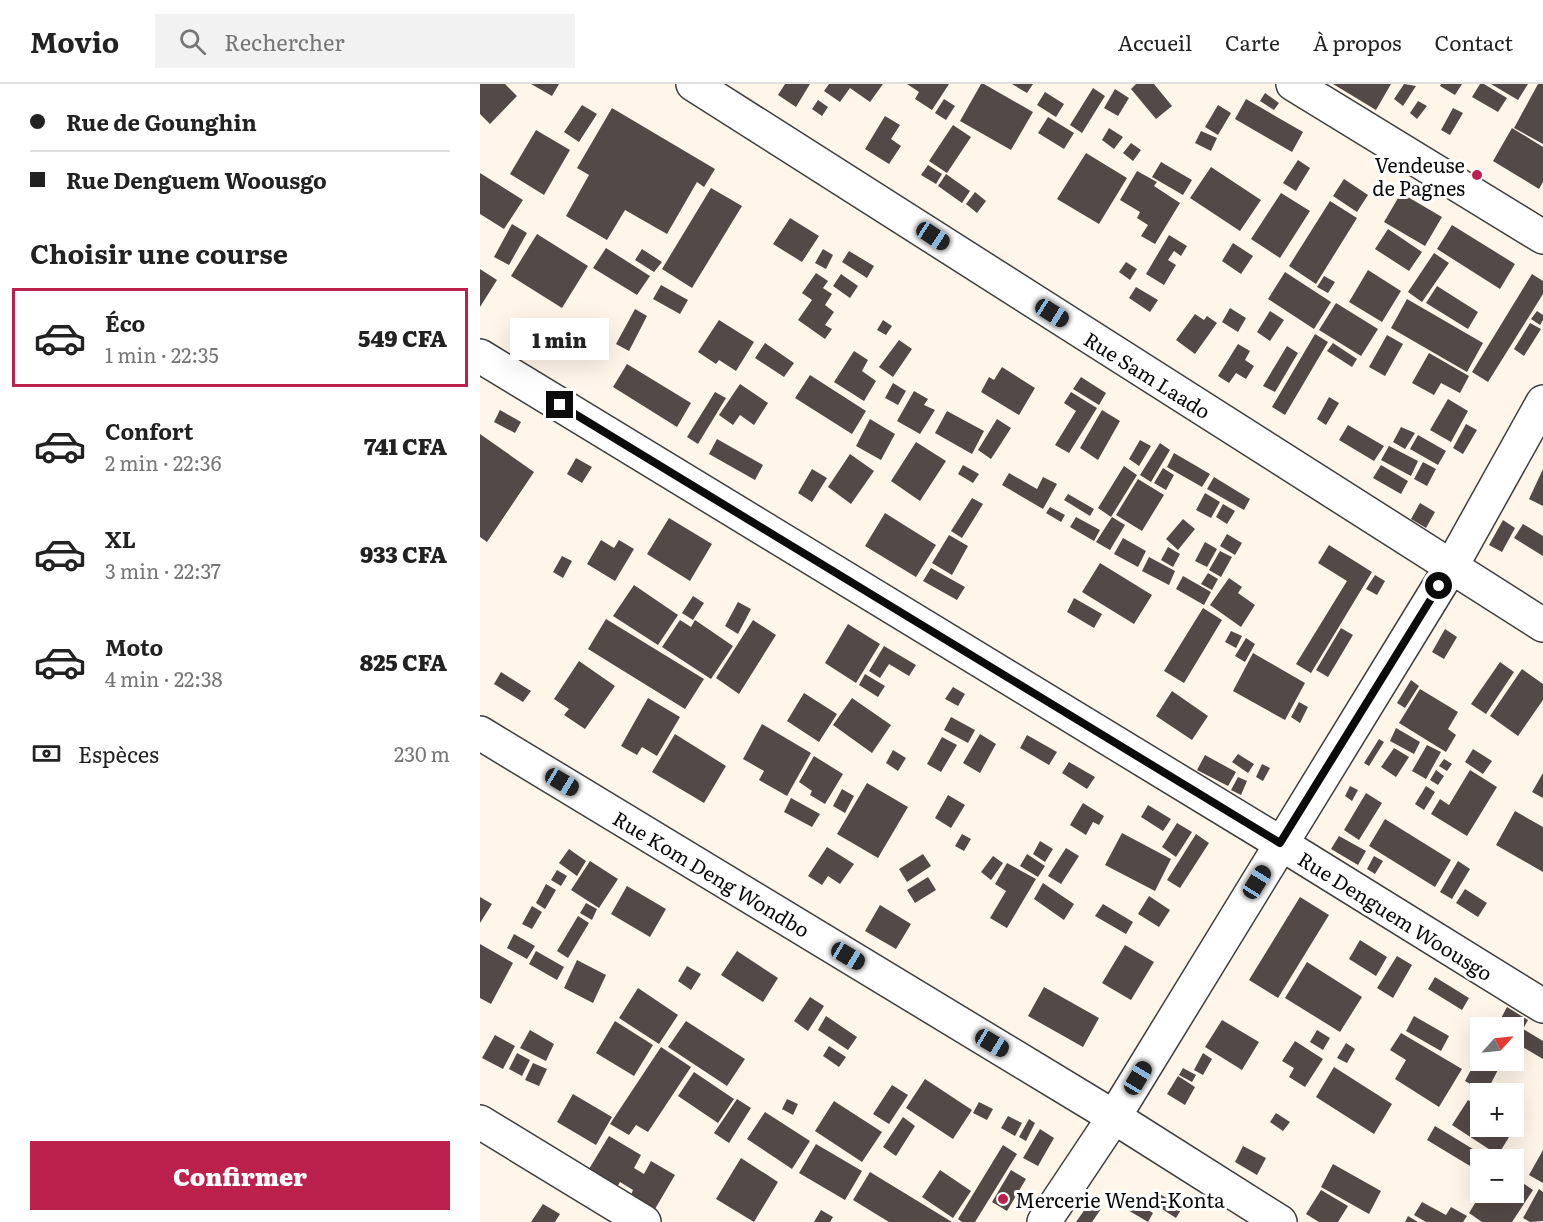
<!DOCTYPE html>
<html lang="fr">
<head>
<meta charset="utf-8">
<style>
  body { margin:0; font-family:Literata,serif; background:#f2f2f2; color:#222; height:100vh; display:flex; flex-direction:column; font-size:22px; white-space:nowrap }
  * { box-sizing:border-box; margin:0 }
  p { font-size:20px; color:#767676 }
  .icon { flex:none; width:33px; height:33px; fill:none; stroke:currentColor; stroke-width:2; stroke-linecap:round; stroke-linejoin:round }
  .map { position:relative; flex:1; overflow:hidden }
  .details { display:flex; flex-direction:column; background:#fff; width:480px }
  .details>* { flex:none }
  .guide { display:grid; align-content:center; height:132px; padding:0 30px; background:#fff }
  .needle { width:39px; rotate:63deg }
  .buttons { position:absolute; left:990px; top:933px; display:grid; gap:12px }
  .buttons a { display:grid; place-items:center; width:54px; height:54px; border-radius:0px; background:#fff; box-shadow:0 6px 24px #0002; font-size:30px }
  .end { position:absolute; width:27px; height:27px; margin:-14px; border:8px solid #0b0b0b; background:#fff; box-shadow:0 0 0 3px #fff }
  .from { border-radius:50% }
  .bubble { position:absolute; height:42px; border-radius:0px; background:#fff; box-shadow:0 6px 24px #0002; font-size:20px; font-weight:800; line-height:42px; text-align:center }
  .car { position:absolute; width:18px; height:36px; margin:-18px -9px; border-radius:8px; box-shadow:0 0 4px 2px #0007; background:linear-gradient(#222 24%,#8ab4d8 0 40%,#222 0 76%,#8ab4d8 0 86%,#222 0) }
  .guide b { display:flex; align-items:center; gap:21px; height:57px; font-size:22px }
  .guide b+b { border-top:2px solid #e0e0e0 }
  .guide i { width:15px; height:15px; background:#222 }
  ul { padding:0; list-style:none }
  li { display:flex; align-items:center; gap:18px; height:99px; margin:0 12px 9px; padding:0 18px; border:3px solid transparent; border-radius:0px }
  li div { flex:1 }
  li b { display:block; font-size:22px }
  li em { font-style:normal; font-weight:800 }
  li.active { border-color:#bc214d }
  li>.icon { width:54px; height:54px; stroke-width:1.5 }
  h2 { padding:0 30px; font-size:27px; line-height:72px }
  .pay { display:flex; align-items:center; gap:15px; height:66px; padding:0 30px; font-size:22px }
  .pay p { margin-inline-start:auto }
  .cta { display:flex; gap:12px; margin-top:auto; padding:12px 30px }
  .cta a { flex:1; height:69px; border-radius:0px; background:#bc214d; color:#fff; font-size:24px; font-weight:800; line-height:69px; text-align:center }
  header { display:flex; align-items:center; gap:36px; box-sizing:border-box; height:84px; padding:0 30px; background:#fff; border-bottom:2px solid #e0e0e0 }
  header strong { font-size:28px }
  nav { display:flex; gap:33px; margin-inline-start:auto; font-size:21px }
  .search { width:420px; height:54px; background:#f2f2f2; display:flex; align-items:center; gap:15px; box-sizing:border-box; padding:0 21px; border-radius:0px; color:#767676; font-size:22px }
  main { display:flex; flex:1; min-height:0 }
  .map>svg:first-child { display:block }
</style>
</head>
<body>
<header>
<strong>Movio</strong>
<div class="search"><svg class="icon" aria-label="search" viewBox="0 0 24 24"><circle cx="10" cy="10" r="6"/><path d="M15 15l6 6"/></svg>Rechercher</div>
<nav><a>Accueil</a><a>Carte</a><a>À propos</a><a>Contact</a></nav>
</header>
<main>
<section class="details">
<div class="guide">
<b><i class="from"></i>Rue de Gounghin</b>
<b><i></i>Rue Denguem Woousgo</b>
</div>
<h2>Choisir une course</h2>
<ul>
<li class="active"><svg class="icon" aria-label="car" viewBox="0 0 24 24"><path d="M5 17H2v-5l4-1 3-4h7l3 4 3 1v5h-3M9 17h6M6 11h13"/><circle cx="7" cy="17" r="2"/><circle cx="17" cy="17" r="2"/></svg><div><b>Éco</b><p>1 min · 22:35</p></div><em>549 CFA</em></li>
<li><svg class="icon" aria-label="car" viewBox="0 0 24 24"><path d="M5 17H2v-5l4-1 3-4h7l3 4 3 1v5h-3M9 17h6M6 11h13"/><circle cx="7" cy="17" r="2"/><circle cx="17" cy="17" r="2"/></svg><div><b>Confort</b><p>2 min · 22:36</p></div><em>741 CFA</em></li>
<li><svg class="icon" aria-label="car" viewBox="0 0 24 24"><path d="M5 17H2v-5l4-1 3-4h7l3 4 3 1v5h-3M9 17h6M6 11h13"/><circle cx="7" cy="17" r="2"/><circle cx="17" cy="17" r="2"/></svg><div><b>XL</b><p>3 min · 22:37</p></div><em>933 CFA</em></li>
<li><svg class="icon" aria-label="car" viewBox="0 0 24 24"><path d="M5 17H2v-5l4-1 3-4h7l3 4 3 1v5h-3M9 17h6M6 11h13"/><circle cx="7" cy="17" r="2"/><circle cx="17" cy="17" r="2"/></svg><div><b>Moto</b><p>4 min · 22:38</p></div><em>825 CFA</em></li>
</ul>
<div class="pay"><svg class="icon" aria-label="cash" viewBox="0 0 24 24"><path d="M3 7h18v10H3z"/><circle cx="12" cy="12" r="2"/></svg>Espèces<p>230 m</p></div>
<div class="cta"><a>Confirmer</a></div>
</section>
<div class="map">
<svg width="1063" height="1138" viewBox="0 0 1063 1138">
  <rect width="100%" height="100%" fill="#fff5e8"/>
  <path fill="#534947" d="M0 0H25L37 12 10 40 0 30Z
    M51 0H79L72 12Z
    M305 0H330L316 23 298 11Z
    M349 0H403L390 18 370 4 360 18 344 7Z
    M427 0H469L452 26 435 15 439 8Z
    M501 0H504L553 28 531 66 480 37Z
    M532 0H553L547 9Z
    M656 0H674L692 22 676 35 651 5Z
    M853 0H911L896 26Z
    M924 0 936 2 923 22 914 15Z
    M961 0H982L975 11 960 2Z
    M1000 0H1004L1027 14 1018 28 992 13Z
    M1011 0H1048L1038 16Z
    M1058 0H1063V60L1034 44Z
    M613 4 625 12 602 49 590 41Z
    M635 5 649 14 638 32 624 24Z
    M565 8 584 20 576 33 557 21Z
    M785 9 799 19 794 26 780 17Z
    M464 15 475 22 466 36 455 29Z
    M766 15 823 48 812 68 755 35Z
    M338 16 348 23 342 32 332 25Z
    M938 17 947 22 937 35 930 29Z
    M102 21 117 30 99 58 84 48Z
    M738 21 751 29 738 51 725 43Z
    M132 24 235 85 224 103 217 98 187 150 145 126 127 156 86 132 109 91 97 84Z
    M973 24 983 29 970 51 961 46Z
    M405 32 420 41 411 55 421 62 409 80 385 65Z
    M568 33 594 49 584 65 558 49Z
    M473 41 491 53 467 89 449 77Z
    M629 44 643 53 634 65 622 56Z
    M1032 44 1063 63V98L1059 105 1013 77Z
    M56 46 90 66 64 111 30 90Z
    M721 47 737 54 731 67 715 59Z
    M651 59 661 66 653 77 643 69Z
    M606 69 647 94 619 140 577 115Z
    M818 76 830 84 816 107 803 99Z
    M681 78 712 96 703 111 672 93Z
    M448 81 462 90 456 100 441 91Z
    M731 83 781 116 760 147 710 114Z
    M657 87 677 98 674 102 700 119 675 160 661 152 668 141 657 134 660 128 640 116Z
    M0 89 43 116 24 145 0 130Z
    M466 90 490 107 482 119 458 102Z
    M864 95 888 111 877 128 853 112Z
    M231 104 262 122 212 204 182 185Z
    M495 108 506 117 497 129 486 120Z
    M801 109 830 127 800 174 771 155Z
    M921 109 962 133 945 162 904 138Z
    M850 117 877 134 836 200 809 182Z
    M310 134 339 152 322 178 293 160Z
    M32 140 47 149 29 181 14 173Z
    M972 141 1035 180 1020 205 957 165Z
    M908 145 942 168 929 187 895 165Z
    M57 150 108 182 82 224 31 192Z
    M689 151 707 162 701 172 694 167 688 176 696 181 684 201 666 190Z
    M753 159 773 172 761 190 742 177Z
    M126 164 170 192 157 211 113 184Z
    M162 165 182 178 174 188 155 176Z
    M343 165 353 171 346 185 335 179Z
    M369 167 394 182 387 194 362 178Z
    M954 169 969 179 942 218 928 208Z
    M646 178 657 185 650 196 639 188Z
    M0 185 17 196 0 223Z
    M888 186 921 207 902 238 869 218Z
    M805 188 851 218 834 245 788 215Z
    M336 189 348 197 343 204 352 210 345 221 354 228 345 241 352 245 345 255 318 236 332 216 322 209Z
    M361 190 378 202 370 214 353 202Z
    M1052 190 1063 197V210L1008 298 992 288Z
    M844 192 855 198 848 209 837 203Z
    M181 201 208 216 200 230 173 215Z
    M957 202 998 228 988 245 946 219Z
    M656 203 678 216 670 228 649 214Z
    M927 215 1003 259 987 288 911 244Z
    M856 219 898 245 881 272 839 246Z
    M750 224 766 234 758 248 742 238Z
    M155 225 167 232 149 267 136 260Z
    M790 227 804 236 790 257 777 248Z
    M1057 227 1063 231V236L1060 241 1051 235Z
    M715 230 724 236 727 232 737 239 715 270 696 256Z
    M239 236 274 258 256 287 239 276 236 280 218 268Z
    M403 236 412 242 406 251 397 246Z
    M1050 239 1061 245 1044 272 1034 265Z
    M111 241 129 251 123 262 105 252Z
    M835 250 848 258 805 331 792 323Z
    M907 251 923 260 905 292 889 283Z
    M419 256 432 265 413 293 399 283Z
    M285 259 314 279 304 293 275 274Z
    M853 259 877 275 872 283 847 267Z
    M758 260 770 267 765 276 774 282 766 295 756 289 749 299 738 292Z
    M807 262 818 269 795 308 783 302Z
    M374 267 388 276 382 287 396 297 384 317 354 298Z
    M949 269 989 292 980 309 961 299 954 311 932 299Z
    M147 280 211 319 197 343 133 303Z
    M522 283 555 304 539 331 501 308 509 293 514 296Z
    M330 291 386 327 372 350 315 314Z
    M601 293 626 309 619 321 593 305Z
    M413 299 426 307 418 321 405 314Z
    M260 300 288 319 274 341 260 331 253 341 239 331Z
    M434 307 448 315 444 321 455 326 440 350 417 337Z
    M235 308 246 314 218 360 207 353Z
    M591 308 617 324 589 369 575 361 596 327 584 319Z
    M849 313 859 319 846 341 837 335Z
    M968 315 988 327 971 358 950 346Z
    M20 326 41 338 35 349 14 338Z
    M622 326 640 337 618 376 600 364Z
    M467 327 504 347 492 370 455 349Z
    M390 335 415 350 401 376 376 362Z
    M517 335 531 344 511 375 498 366Z
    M986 340 997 346 983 370 973 364Z
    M868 341 904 362 894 377 859 356Z
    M921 343 935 349 925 365 913 358Z
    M0 350 54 388 7 458 0 453Z
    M938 351 966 367 958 381 930 365Z
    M237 355 283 381 275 396 229 370Z
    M660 356 671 362 659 382 649 375Z
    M436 358 466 377 440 417 411 397Z
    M680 359 690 366 671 398 660 391Z
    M909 362 938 377 931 392 901 376Z
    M694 369 730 390 722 403 687 383Z
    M370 370 394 387 371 420 348 403Z
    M96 374 112 383 102 399 87 390Z
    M943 378 956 385 947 402 934 395Z
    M483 381 499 390 493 399 478 390Z
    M901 381 928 397 921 410 893 394Z
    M644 382 657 391 631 433 618 424Z
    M683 384 694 391 686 406 674 399Z
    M332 385 347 394 332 418 318 409Z
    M1063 385V422L1049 415Z
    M529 389 557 405 563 393 577 400 563 425 522 401Z
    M734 393 770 415 764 426 727 405Z
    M658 395 684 411 662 447 636 431Z
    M725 409 740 418 731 434 716 426Z
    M588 410 614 425 610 432 584 416Z
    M492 414 503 420 482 454 471 447Z
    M940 419 955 428 946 444 931 435Z
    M743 420 755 427 747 440 736 433Z
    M570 423 585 431 581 438 566 429Z
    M405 429 456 461 436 493 385 462Z
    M596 433 620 446 614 457 590 443Z
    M632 433 645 441 630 466 616 458Z
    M189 434 232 460 210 497 167 470Z
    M703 435 715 445 698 466 686 455Z
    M1023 436 1035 444 1022 468 1009 461Z
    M1043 440 1063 452V472L1034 454Z
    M747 450 762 459 755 471 740 462Z
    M469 451 488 462 472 491 452 479Z
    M643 454 666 467 658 483 634 470Z
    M121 456 134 464 139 456 154 465 135 497 107 480Z
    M725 458 737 465 727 483 715 477Z
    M849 461 892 488 831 589 816 580 867 497 838 479Z
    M688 463 700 470 693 483 681 476Z
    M740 467 752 473 741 493 729 486Z
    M82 472 92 477 83 494 73 488Z
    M669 473 695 487 689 501 662 487Z
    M620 479 672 511 654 540 602 508Z
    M451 484 485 503 477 516 443 497Z
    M728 489 738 495 732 506 721 500Z
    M895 491 905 497 897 511 886 505Z
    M703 492 731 508 724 521 696 505Z
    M749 494 762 503 758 509 775 521 761 543 730 521Z
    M154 501 198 531 178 561 133 532Z
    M213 512 224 519 213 536 202 529Z
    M594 514 622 530 614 544 587 528Z
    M258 518 271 525 258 550 245 542Z
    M723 524 742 536 704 599 684 587Z
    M126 535 224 595 205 625 108 565Z
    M200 536 211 543 215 536 253 562 231 595 182 563Z
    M273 536 296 551 259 610 236 594Z
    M368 540 400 560 376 599 345 579Z
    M861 544 873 551 848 593 836 586Z
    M965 545 977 553 964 575 952 568Z
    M751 547 762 552 756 564 745 558Z
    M766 554 775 560 765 578 755 572Z
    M404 562 436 581 429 592 409 580 400 594 389 587Z
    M773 569 825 599 805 636 753 607Z
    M99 577 135 602 105 645 84 631 89 625 74 615Z
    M1020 578 1034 588 1006 630 991 620Z
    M1042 585 1063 600V616L1038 652 1010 632Z
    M21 588 51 607 43 618 14 600Z
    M385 590 405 602 398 613 379 601Z
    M931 596 939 602 925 624 917 619Z
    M473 603 485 610 478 622 465 615Z
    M940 605 978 628 968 645 976 651 966 668 919 639Z
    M692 607 728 632 712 656 676 632Z
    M324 609 357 630 339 658 307 637Z
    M168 614 200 633 177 672 162 663 157 671 141 662Z
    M372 614 411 641 392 669 353 641Z
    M819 618 828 623 820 639 811 633Z
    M471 633 495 646 488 659 464 646Z
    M282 640 331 669 307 712 279 696 284 687 263 675Z
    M916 644 940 658 934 670 910 657Z
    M195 650 246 682 224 719 172 688Z
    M500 650 516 660 500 689 483 679Z
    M547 651 577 668 569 681 540 664Z
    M462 653 477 661 461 688 447 680Z
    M899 655 904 658 889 682 884 679Z
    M947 661 961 668 946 695 932 687Z
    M914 664 929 673 916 693 901 683Z
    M993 665 1012 677 1003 690 985 678Z
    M413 666 426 674 418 687 406 679Z
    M758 670 774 680 768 689 752 678Z
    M725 671 756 688 748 702 717 686Z
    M334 672 363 690 345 720 330 711 332 707 319 698Z
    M964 675 972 680 967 687 959 682Z
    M589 678 615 693 607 705 582 689Z
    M782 680 790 684 783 697 776 693Z
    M956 686 964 692 958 701 950 696Z
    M990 686 1017 703 987 752 951 730 960 715 969 721Z
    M1063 689V714L1052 708Z
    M758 693 767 697 761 711 751 706Z
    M387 699 428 723 398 774 357 750Z
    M870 702 878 706 872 717 865 712Z
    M946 702 955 708 944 726 935 720Z
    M362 705 374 712 365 729 353 722Z
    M886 709 902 719 879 756 864 746Z
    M468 711 485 721 471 744 455 734Z
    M311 714 340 730 332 743 304 728Z
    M603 719 624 732 619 741 613 738 606 751 590 741Z
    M668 721 691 735 683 747 661 733Z
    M1035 727 1063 743V788L1016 761Z
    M905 735 971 776 955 803 889 762Z
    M697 739 712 748 696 773 682 763Z
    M642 749 691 775 675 807 625 781Z
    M482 750 491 755 484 767 475 762Z
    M716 750 729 759 700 804 687 796Z
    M859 752 886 767 878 781 851 765Z
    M560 757 573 765 565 778 553 770Z
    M347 763 374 780 360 800 348 792 342 801 328 792Z
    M586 764 599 772 581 800 568 792Z
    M89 765 106 777 97 792 79 779Z
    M443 770 451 782 427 798 419 785Z
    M547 770 565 782 558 793 540 782Z
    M513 772 523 779 511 796 501 788Z
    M894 772 903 777 895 790 887 785Z
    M110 777 138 795 119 824 91 806Z
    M978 777 990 785 972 815 960 808Z
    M527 779 556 795 527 844 510 834 526 807 515 800Z
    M77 786 87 792 81 802 71 796Z
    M448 793 456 806 435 819 427 806Z
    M563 799 594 820 584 836 554 815Z
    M66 800 76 806 65 825 56 819Z
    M147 802 186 825 170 853 131 830Z
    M985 805 1007 819 998 833 976 819Z
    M669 812 690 826 679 843 658 830Z
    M0 813 12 820 0 839Z
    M820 813 849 831 798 914 769 896Z
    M106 819 117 825 112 836 100 829Z
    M623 820 653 838 646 850 615 832Z
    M400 821 431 840 416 865 385 847Z
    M52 822 62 828 52 845 42 840Z
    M98 832 109 839 88 874 77 867Z
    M34 850 55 862 47 875 27 864Z
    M880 856 907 873 896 892 869 875Z
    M0 860 33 879 11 920 0 914Z
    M645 861 674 878 651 916 622 899Z
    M56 867 84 883 77 896 49 880Z
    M257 867 298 894 283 918 241 891Z
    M917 872 932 881 913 914 897 904Z
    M97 876 126 891 113 919 84 904Z
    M827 878 882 913 860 948 805 914Z
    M207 882 221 890 211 906 198 897Z
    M955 893 989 914 982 926 948 905Z
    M564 903 619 934 603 963 548 932Z
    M158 904 198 931 179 960 139 934Z
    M330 913 344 922 328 947 314 937Z
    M1027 923 1048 936 1043 945 1063 957V975L1034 958V944H1016Z
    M346 932 377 953 368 966 338 946Z
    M934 932 969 952 961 967 926 947Z
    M742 936 779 958 762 986 725 963Z
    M135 937 173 961 154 992 116 969Z
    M206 937 265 975 247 1002 188 963Z
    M50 946 74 960 66 977 40 964Z
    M837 946 850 954 843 966 830 958Z
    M921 949 982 985 959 1023 915 995 926 976 910 966Z
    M15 951 35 962 23 985 2 974Z
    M815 957 843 975 825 1003 809 993 814 984 802 977Z
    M866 959 875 965 867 979 857 974Z
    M349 962 366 973 359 983 343 972Z
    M181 963 211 983 168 1048 156 1041 149 1051 130 1040Z
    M37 969 50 976 42 992 29 985Z
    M723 969 732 975 723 991 714 986Z
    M1000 969V976H1014L1021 980 1006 1009 985 997Z
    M53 979 67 985 59 1002 45 996Z
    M854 983 912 1020 894 1050 836 1013Z
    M703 984 716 991 712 998 699 991Z
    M214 988 254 1015 238 1039 198 1012Z
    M698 992 715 1003 705 1021 687 1010Z
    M445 995 492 1026 473 1055 426 1024Z
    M412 1001 428 1011 409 1040 393 1030Z
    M93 1010 132 1033 116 1061 77 1038Z
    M257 1015 271 1024 249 1059 234 1049Z
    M307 1015 318 1020 313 1031 302 1025Z
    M988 1016 1000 1024V1042H1031L1034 1045 1018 1071 972 1041Z
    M354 1017 402 1048 382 1078 335 1047Z
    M499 1018 513 1025 507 1036 493 1029Z
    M285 1028 330 1057 312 1085 267 1055Z
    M796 1029 810 1038 803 1047 790 1038Z
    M528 1032 542 1039 535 1052 521 1044Z
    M423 1033 435 1042 416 1072 403 1063Z
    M549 1035 555 1039 546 1057 539 1053Z
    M955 1042 1011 1076H1000V1088L947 1056Z
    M560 1045 574 1054 558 1082 543 1074Z
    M129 1052 161 1071 154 1084 164 1090 171 1077 195 1091 175 1125 151 1111 153 1106 140 1098 137 1103 109 1085Z
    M336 1060 382 1087 365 1116 319 1089Z
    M523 1061 537 1070 495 1138H482L478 1135Z
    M763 1062 786 1074 777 1091 755 1078Z
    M1063 1066V1099L1049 1091Z
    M261 1074 298 1098 274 1138 236 1115Z
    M853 1080 901 1107 889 1130 841 1103Z
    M460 1086 491 1107 473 1134 442 1113Z
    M531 1086 546 1095 527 1127 512 1118Z
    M390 1088 472 1138H409L373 1116Z
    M1034 1093 1053 1106 1032 1138H1002L989 1129 1002 1108H1034Z
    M1059 1105 1063 1108V1137L1050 1138 1043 1134Z
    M841 1106 868 1122 858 1138H839L826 1130Z
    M677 1108 702 1124 696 1134 671 1118Z
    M642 1110 673 1129 668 1138 636 1119Z
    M610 1118 621 1125 612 1138H596Z
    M942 1118 966 1131 971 1123 987 1132 983 1138H946L934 1131Z
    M63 1120 80 1130 75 1138H51Z
    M341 1126 353 1133 350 1138H334Z
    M928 1132 938 1138H925Z"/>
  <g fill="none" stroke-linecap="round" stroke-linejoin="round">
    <defs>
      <path id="street" d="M213 0 1063 541
        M813 0 1063 153
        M0 272 800 759 1063 922
        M0 649 634 1033 800 1138
        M0 1038 164 1138
        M564 1138 634 1033 971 483 1063 318"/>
    </defs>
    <use href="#street" stroke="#3e3e3e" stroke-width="36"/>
    <use href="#street" stroke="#fff" stroke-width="33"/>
  </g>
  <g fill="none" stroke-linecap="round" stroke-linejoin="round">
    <path stroke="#0b0b0b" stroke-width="8" d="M80 321 800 759 959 502"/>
  </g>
  <g fill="#bc214d" stroke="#fff" stroke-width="2">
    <circle cx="997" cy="91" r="6"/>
    <circle cx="523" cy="1115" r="6"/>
  </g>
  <g text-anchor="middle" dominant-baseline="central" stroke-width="6" stroke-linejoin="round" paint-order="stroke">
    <g font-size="20" fill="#0b0b0b" stroke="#fff" text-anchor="end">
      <text x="985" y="80">Vendeuse<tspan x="985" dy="23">de Pagnes</tspan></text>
      <text x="535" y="1115" text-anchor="start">Mercerie Wend-Konta</text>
    </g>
    <g font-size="20" fill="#0b0b0b" stroke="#fff">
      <text transform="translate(668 290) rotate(32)">Rue Sam Laado</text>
      <text transform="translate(232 789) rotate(31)">Rue Kom Deng Wondbo</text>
      <text transform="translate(916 831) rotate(32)">Rue Denguem Woousgo</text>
    </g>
  </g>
</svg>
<div class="buttons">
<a><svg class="needle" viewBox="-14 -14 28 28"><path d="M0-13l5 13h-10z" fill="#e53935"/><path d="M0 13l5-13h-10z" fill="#767676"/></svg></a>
<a>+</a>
<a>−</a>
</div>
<i class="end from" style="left:959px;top:502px"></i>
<i class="end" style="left:80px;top:321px"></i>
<div class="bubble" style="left:30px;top:234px;width:99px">1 min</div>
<i class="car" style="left:453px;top:152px;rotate:123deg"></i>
<i class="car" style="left:572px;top:229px;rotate:122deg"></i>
<i class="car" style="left:82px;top:698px;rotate:121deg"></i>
<i class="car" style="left:777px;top:798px;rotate:32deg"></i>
<i class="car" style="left:368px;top:872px;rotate:121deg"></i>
<i class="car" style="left:512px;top:959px;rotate:121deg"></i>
<i class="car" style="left:658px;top:994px;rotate:31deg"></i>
</div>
</main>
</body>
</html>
